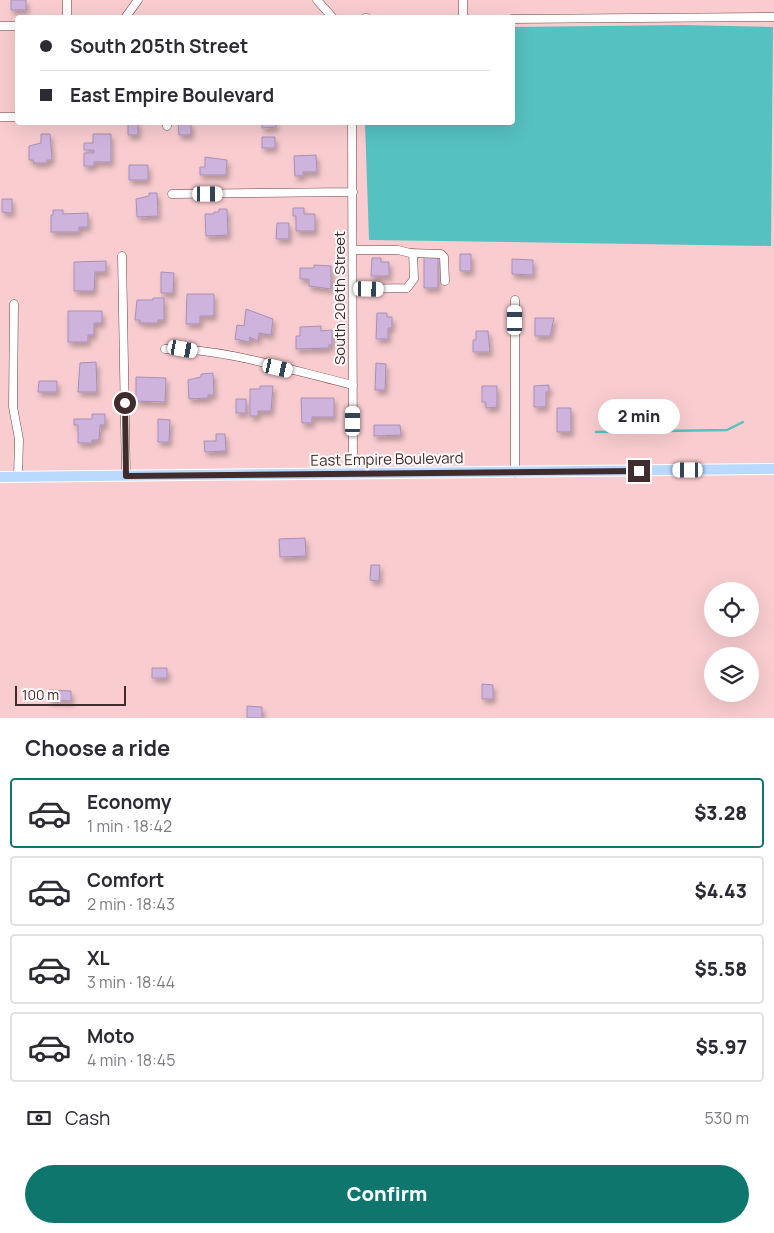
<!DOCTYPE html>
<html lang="en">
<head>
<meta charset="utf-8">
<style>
  body { margin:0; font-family:Manrope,sans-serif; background:#f7f7f7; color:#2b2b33; height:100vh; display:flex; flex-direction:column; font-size:19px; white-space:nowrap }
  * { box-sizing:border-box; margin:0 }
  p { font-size:16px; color:#7c7c81 }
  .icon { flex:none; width:28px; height:28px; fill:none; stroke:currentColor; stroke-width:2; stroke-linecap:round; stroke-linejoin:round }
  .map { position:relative; height:718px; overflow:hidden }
  .drawer { display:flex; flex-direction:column; background:#fff; flex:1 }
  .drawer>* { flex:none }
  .top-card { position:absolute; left:15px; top:15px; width:500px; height:110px; border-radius:5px; box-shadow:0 5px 20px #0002; display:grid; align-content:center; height:110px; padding:0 25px; background:#fff }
  .controls { position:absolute; left:704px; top:582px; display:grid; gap:10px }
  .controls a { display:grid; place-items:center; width:55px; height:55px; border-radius:50%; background:#fff; box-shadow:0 5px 20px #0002; font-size:25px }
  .scale { position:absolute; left:15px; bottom:12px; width:111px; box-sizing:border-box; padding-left:5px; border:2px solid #402b2d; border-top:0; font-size:14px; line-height:18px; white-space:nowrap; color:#402b2d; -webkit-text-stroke:4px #fff9f9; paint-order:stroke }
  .end { position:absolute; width:22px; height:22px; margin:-11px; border:6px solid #402b2d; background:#fff; box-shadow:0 0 0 2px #fff }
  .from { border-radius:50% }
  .bubble { position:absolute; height:35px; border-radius:18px; background:#fff; box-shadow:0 5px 20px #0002; font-size:16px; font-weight:800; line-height:35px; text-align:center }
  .car { position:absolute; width:15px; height:30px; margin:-15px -8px; border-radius:6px; box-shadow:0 0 4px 1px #0007; background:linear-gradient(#fff 24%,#345 0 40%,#fff 0 76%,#345 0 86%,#fff 0) }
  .top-card b { display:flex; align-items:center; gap:18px; height:48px; font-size:19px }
  .top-card b+b { border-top:1px solid #e1e1e2 }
  .top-card i { width:12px; height:12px; background:#2b2b33 }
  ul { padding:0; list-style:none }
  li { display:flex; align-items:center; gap:15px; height:70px; margin:0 10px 8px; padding:0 15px; border:2px solid #e1e1e2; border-radius:5px }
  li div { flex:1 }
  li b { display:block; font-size:19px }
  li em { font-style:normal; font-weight:800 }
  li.on { border-color:#0f766e }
  li>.icon { width:45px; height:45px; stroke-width:1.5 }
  h2 { padding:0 25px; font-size:22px; line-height:60px }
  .pay { display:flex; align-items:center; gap:12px; height:55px; padding:0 25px; font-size:19px }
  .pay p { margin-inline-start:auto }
  .button { display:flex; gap:10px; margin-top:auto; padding:10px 25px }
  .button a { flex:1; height:58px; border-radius:30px; background:#0f766e; color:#fff; font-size:20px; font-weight:800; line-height:58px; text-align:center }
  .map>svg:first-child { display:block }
</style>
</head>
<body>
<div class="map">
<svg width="774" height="718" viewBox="0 0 774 718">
  <defs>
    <filter id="shadow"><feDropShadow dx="2.5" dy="4.5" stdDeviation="2.5" flood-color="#0004"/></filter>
  </defs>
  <rect width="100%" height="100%" fill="#f9cdd0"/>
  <path fill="#55c1c0" d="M682 25 773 27 771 246 369 240 365 123 512 122 513 27Z"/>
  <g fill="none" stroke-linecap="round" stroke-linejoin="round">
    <path stroke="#55c1c0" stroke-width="2.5" d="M596 432 727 430 743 422"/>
  </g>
  <path fill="#ceb4dc" stroke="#a98fb6" filter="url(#shadow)" d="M11 0H26V10H11Z
    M128 122H138V135H128Z
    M262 122H276V127L262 128Z
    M178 123H191V135H179Z
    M41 134H50L52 160H47V163H34L33 160H29V146L41 143Z
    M93 134H111V162H94V166H84V153H94V150H84V143H93Z
    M262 137H275V148H262Z
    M316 155 317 172H303V176H295L294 156Z
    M205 157 227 160 226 175H200V167H205Z
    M129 165H148V180H129Z
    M149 193H157L158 216 137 217 136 199 149 196Z
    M2 199H12V213L2 212Z
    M293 208H304V214H315V231H296V216H293Z
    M219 209H227L228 235 206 236 205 214H214V212H219Z
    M53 210H63V214L88 213V227H79V232H51V215H53Z
    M277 223H289V239H276Z
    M460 254H471V271H460Z
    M424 257H438V288H424Z
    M372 258H381V262H389V276H371Z
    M512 259 533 260V275L512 274Z
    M106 261V272H95L94 291H74V262Z
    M314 265 331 266V289L309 286V279H300V268H314Z
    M161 272 174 273 173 293H161Z
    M187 294H214V316H200V324H186Z
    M153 298H164V320H158V323H140V320H135L137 300H153Z
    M246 309 273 319 271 335 259 333 258 341 250 337 249 342 235 339 237 325 244 326Z
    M68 311H102V323H94V335H88V342H68Z
    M377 313H387V317H392V328H388V339H376Z
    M535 318H554L550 336H535Z
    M321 326V331L332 330V345H329V348L296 349V336H300V327Z
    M476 331H488L490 352H473V340H476Z
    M96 362 97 392H78L80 363Z
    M376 363 386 364 385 390H375Z
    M213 373 214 395H208V398L189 399 188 380 201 377V374Z
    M136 377 166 378 165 402 136 401Z
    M39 381H57V392H38Z
    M549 385V392H546V407H534V386Z
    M260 386H273L271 411H258V416H250V389H260Z
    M482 386H497V407L486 408V402H482Z
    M301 398H334V417H312V423H302Z
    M236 399H246V413H236Z
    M557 408H571V432H557Z
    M92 414H105V425H100L99 440H92V443H78V425H74V419H92Z
    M158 419 170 420 169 442H158Z
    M374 425H400L401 435 374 436Z
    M216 434H225L226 451 205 452 204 441H216Z
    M305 538 306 556 280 557 279 539Z
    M371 565H380L379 581 370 580Z
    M152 668H167V678H152Z
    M482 684 493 685V699H482Z
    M49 690 71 691V701L48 700Z
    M247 706 262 707V718H247Z"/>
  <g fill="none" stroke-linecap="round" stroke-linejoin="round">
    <defs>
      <path id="minor" d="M67 0V18
        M317 0 333 18
        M463 0V18
        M125 18 138 0
        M365 18H367
        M512 19 774 17
        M0 26H18
        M0 117H18
        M352 122 353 474
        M167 126V122
        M172 194 353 192
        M353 250H398L410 253 441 254 444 257 445 281
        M122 256 126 476
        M353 289 407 288 414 279 413 253
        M515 300V473
        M14 304 13 407 19 439 18 477
        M165 349C221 347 297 372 353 385"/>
      <path id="major" d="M0 477 774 469"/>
    </defs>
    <use href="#minor" stroke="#704347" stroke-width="9"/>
    <use href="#major" stroke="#fff" stroke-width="12"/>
    <use href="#minor" stroke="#fff" stroke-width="8"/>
    <use href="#major" stroke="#bad9fe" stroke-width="10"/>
  </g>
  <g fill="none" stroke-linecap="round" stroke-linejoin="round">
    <path stroke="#402b2d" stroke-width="6" d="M125 403 126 476 639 471"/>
  </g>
  <g text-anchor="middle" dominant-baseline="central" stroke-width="4" stroke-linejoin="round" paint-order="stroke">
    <g font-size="15" fill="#402b2d" stroke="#fff9f9">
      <text transform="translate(339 298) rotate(-90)">South 206th Street</text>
      <text transform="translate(387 459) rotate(-1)">East Empire Boulevard</text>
    </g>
  </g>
</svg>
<div class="controls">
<a><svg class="icon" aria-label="locate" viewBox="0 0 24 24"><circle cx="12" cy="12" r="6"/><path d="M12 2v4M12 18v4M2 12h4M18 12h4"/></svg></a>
<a><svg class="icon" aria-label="layers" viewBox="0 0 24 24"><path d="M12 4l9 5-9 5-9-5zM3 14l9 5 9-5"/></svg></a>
</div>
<div class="scale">100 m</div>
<i class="end from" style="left:125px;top:403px"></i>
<i class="end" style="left:639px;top:471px"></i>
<div class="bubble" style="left:598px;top:399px;width:82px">2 min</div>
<i class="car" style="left:208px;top:194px;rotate:90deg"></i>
<i class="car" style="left:369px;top:289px;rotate:91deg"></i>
<i class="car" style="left:515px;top:320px;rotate:0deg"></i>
<i class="car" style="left:183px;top:349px;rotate:100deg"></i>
<i class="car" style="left:278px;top:368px;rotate:103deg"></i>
<i class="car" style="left:353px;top:421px;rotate:0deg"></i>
<i class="car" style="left:688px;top:470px;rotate:270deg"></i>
<div class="top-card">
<b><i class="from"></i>South 205th Street</b>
<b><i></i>East Empire Boulevard</b>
</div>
</div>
<section class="drawer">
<h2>Choose a ride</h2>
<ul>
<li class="on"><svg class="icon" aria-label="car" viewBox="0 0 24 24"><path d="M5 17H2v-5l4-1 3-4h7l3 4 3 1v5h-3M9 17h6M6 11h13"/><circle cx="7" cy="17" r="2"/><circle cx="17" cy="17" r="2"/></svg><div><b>Economy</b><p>1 min · 18:42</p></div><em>$3.28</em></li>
<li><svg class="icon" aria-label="car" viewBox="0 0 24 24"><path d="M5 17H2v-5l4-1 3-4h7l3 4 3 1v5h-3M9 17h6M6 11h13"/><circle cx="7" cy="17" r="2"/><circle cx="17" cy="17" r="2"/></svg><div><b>Comfort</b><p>2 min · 18:43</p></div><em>$4.43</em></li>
<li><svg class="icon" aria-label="car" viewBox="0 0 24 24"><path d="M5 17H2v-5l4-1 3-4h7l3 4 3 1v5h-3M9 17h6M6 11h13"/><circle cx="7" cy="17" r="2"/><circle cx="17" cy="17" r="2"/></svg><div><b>XL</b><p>3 min · 18:44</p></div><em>$5.58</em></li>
<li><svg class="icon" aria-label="car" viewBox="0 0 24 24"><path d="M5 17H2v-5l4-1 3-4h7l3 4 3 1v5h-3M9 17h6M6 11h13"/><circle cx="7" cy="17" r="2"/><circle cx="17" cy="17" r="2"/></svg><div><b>Moto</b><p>4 min · 18:45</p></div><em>$5.97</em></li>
</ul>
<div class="pay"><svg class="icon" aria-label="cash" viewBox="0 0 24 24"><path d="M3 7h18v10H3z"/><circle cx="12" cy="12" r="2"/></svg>Cash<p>530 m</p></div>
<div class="button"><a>Confirm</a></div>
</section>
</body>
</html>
